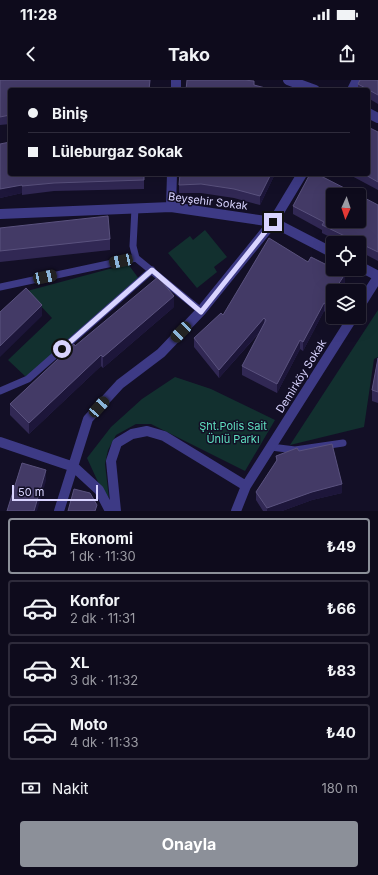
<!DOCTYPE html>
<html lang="tr">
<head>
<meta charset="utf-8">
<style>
  body { margin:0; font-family:Inter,sans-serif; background:#171425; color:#f1f3f6; height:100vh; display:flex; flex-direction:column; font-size:15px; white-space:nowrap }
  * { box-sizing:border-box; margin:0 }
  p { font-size:13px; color:#9b9ba3 }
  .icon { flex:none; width:22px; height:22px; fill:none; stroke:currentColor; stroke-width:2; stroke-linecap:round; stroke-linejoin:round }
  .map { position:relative; height:431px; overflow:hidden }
  .drawer { display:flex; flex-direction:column; background:#0e0b1c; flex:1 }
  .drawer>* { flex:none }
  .top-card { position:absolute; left:8px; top:8px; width:362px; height:88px; border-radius:4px; box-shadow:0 4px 16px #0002,0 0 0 1px #2e2b3b; display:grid; align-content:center; height:88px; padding:0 20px; background:#0e0b1c }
  .needle { width:26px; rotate:183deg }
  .tools { position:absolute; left:326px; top:108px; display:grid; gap:8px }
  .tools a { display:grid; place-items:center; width:40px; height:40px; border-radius:4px; background:#0e0b1c; box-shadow:0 4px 16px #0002,0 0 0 1px #2e2b3b; font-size:20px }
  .scale { position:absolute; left:12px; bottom:10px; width:86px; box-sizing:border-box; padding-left:4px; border:2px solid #d9d4ff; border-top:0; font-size:11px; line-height:14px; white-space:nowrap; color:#d9d4ff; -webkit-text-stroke:3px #130f26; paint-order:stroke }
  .end { position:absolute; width:18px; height:18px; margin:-9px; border:5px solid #d9d4ff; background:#111; box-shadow:0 0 0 2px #111 }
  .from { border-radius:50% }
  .car { position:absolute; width:12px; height:24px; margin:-12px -6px; border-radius:5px; box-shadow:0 0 3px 1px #0007; background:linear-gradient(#222 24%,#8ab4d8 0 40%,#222 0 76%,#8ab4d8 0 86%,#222 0) }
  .top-card b { display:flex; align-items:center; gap:14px; height:38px; font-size:15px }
  .top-card b+b { border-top:1px solid #2e2b3b }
  .top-card i { width:10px; height:10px; background:#f1f3f6 }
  ul { padding:7px 0 0; list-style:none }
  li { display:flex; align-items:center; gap:12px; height:56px; margin:0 8px 6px; padding:0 12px; border:2px solid #2e2b3b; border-radius:4px }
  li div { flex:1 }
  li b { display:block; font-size:15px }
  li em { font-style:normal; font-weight:700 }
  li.active { border-color:#8c9099 }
  li>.icon { width:36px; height:36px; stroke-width:1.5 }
  .pay { display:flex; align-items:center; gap:10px; height:44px; padding:0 20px; font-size:15px }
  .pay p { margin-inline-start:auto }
  .action { display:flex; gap:8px; margin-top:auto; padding:8px 20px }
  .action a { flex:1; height:46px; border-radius:4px; background:#8c9099; color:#fff; font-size:16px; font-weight:700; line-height:46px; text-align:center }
  .status { display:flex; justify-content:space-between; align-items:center; height:28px; padding:0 20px; background:#0e0b1c; direction:ltr }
  .status svg { height:11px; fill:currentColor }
  header { display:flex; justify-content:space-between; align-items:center; height:52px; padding:0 20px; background:#0e0b1c; font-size:18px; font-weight:700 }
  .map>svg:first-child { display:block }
</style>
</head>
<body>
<div class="status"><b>11:28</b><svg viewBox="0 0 49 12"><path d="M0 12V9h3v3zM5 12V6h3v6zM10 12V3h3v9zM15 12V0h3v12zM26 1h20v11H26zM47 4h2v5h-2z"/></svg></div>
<header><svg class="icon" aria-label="back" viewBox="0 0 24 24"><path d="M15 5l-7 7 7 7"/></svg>Tako<svg class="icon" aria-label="share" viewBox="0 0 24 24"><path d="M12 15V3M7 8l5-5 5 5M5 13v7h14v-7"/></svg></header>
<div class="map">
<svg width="378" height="431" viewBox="0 0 378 431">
  <rect width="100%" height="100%" fill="#130f26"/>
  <path fill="#12302f" d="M205 150 227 177 214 187 217 192 197 208 168 173 190 156 193 160Z
    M128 184 139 199 26 297 8 280 52 238 27 211Z
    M378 230V277L374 279 364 347 290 365Z
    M175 297 211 309 275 340 245 391 151 344H136L116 355 108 370 105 384 109 418 98 402 87 378 111 347 142 319Z"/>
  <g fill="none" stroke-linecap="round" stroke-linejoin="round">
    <path stroke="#3d3a85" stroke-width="7" d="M135 128 133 166 136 178 201 231
      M0 207 136 178
      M0 311 28 299 152 190
      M271 367 295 370 343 363"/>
    <path stroke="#3d3a85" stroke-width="10" d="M288 0 315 10
      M176 10V0
      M352 10 357 0
      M368 33 378 38
      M171 127 172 94
      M0 134 171 127 273 142 333 173
      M359 186 378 196
      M359 227 378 197
      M0 362 74 387 99 410 110 431
      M59 431 88 339 120 304 161 273 201 231 273 142 302 94
      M116 431 111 381 117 363 132 354 147 351 164 356 246 406
      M236 431 246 406 353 237"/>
  </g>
  <path fill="#312854" d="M0 0 10 10V44L0 45Z
    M378 0V24L368 18V10H358V4Z
    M378 52V110L350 95V94H368Z
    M0 64 144 94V109L54 111 22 115V113L0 118Z
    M180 94H275L260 125 234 118 201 113H179V105Z
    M378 125V181L359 171V163H342L322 153V150L293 134V126Z
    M0 148 110 159V170L0 182Z
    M308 182 345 202 326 233 324 231 303 271 300 269 277 313 242 295V286L260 252 219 298 194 267V258L223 235Z
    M174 227 103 288 101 286 29 354 10 335V324L75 266Z
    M378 278V323L372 321V310Z
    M299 371 342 413 312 420 282 431H263L256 420V412L276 382V376Z"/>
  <path fill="#1d163a" d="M271 94H275L260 125V116Z
    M22 105V113L0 118V109Z
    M345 194V202L340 211H334Z
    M333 213V222L326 233V224Z
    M174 216V227L103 288V277Z
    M324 223V231L303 271V262Z
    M42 225V236L0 277V266Z
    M264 238V247L219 298V290Z
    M300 260V269L277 313V304Z
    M101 275V286L29 354V343Z
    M46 390V401L37 431H34Z
    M342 404V413L312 420 282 431H267V428L312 412Z"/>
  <path fill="#433a66" stroke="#5a527e" d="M0 0H150L149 10H10V35L0 37Z
    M187 0H244L254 1V5L273 10H186Z
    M360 0H378V15L358 4Z
    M368 47 378 52V102L364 94H368Z
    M10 62V94H144V100L54 103 22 106V105L0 109V64Z
    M180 94H271L260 116 234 109 201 104 179 105Z
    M310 94H317L358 115H333V141H359V115L378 125V172L322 145 324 142 293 126Z
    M108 136 110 159 0 171V148Z
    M269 158 308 182 311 177 333 188V189H336L345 194 334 211H333V213L326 224 324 223 303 262 300 260 277 304 242 286 266 240 264 238 219 290 194 258 221 233 223 235Z
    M158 197 174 216 103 277 101 275 29 343 10 324 74 264 75 266Z
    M26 208 42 225 0 266V232Z
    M378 278V312L372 310Z
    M332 364 342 404 312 412 267 428 256 412 277 380 276 376 297 368 299 371Z
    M22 383 46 390 34 431H7Z
    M74 409 90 413 97 425 95 431H68Z"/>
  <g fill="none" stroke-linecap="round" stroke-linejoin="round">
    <path stroke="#d9d4ff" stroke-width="5" d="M62 269 152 190 201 232 273 142"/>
  </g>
  <g text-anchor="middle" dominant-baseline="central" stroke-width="3" stroke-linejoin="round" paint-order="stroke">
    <g font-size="11" fill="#d9d4ff" stroke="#130f26">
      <text transform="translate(208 121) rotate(7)">Beyşehir Sokak</text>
      <text transform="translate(301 296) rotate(-58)">Demirköy Sokak</text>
    </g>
    <g font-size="11" fill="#5fe0c0" stroke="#130f26">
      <text x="233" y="346">Şht.Polis Sait<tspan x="233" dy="13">Ünlü Parkı</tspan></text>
    </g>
  </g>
</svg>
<div class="tools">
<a><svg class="needle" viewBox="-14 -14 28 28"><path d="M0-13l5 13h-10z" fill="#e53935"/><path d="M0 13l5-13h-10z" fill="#9b9ba3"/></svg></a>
<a><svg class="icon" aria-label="locate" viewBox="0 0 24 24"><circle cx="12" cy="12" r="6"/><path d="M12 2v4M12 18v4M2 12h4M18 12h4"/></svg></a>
<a><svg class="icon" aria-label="layers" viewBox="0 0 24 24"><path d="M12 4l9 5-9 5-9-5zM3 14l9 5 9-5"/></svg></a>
</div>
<div class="scale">50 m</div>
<i class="end from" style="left:62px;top:269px"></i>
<i class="end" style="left:273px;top:142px"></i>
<i class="car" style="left:121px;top:181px;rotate:258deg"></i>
<i class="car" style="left:45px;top:197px;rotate:78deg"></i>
<i class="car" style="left:181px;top:252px;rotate:224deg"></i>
<i class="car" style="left:99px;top:327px;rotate:42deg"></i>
<div class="top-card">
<b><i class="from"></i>Biniş</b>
<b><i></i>Lüleburgaz Sokak</b>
</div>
</div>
<section class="drawer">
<ul>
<li class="active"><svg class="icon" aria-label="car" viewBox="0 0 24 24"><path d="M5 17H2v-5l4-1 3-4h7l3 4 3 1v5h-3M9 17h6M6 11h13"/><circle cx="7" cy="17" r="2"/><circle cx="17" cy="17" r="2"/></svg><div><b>Ekonomi</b><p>1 dk · 11:30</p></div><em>₺49</em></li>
<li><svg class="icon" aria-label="car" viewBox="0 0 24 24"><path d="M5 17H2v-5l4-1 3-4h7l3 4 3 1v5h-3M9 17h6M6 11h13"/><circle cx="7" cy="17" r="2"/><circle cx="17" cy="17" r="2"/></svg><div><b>Konfor</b><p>2 dk · 11:31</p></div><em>₺66</em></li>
<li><svg class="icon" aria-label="car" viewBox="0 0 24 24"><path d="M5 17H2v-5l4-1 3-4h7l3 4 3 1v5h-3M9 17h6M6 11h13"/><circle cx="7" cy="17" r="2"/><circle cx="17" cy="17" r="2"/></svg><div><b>XL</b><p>3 dk · 11:32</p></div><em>₺83</em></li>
<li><svg class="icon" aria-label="car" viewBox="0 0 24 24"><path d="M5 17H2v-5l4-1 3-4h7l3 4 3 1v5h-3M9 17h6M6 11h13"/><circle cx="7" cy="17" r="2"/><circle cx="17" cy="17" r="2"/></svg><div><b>Moto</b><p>4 dk · 11:33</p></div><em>₺40</em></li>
</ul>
<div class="pay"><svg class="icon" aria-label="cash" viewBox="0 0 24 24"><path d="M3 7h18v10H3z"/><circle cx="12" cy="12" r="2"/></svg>Nakit<p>180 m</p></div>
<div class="action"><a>Onayla</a></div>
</section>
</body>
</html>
